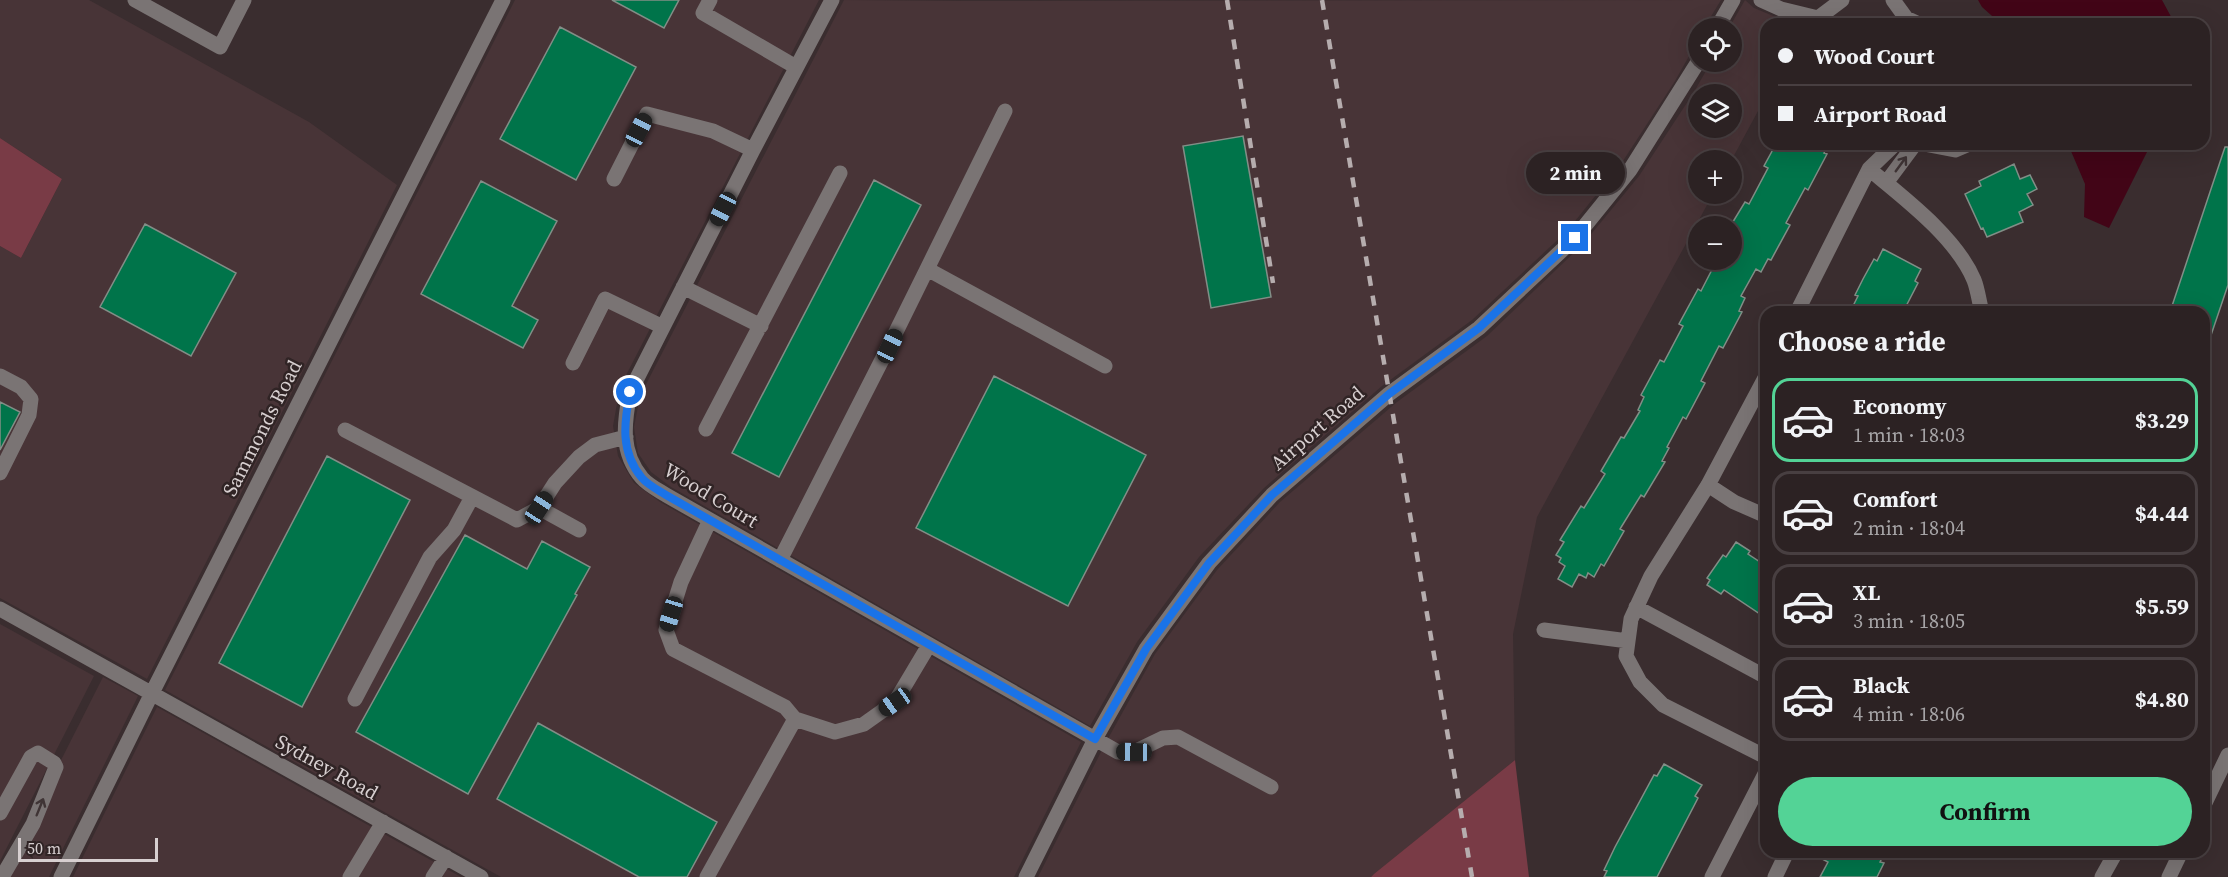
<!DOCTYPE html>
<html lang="en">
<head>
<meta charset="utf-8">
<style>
  body { margin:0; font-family:"Source Serif 4",serif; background:#342a2b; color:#f1f3f6; height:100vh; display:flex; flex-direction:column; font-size:22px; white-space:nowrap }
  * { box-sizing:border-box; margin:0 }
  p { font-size:20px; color:#a6a4a6 }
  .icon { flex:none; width:33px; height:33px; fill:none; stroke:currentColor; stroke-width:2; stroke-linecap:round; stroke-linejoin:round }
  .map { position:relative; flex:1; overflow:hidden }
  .drawer { position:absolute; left:1760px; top:306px; width:450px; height:552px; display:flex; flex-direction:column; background:#2c2223; border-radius:18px; box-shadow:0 6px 24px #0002,0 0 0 2px #483f41 }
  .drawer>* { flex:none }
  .top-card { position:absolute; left:1760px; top:18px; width:450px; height:132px; border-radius:18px; box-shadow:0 6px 24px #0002,0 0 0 2px #483f41; display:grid; align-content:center; height:132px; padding:0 18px; background:#2c2223 }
  .fabs { position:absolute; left:1688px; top:18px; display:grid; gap:12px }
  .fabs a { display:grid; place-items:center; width:54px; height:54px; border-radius:50%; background:#2c2223; box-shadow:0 6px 24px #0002,0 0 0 2px #483f41; font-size:30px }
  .scale { position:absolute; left:18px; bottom:15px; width:140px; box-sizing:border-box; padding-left:6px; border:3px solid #d7cfd0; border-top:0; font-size:16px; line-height:21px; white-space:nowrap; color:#d7cfd0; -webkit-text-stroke:4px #302425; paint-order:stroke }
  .end { position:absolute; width:27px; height:27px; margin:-14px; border:8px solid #1a73e8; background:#fff; box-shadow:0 0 0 3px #fff }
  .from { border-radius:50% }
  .bubble { position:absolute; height:42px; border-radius:21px; background:#2c2223; box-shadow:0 6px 24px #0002,0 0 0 2px #483f41; font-size:20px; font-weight:700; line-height:42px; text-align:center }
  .car { position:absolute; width:18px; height:36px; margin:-18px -9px; border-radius:8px; box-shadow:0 0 4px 2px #0007; background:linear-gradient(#222 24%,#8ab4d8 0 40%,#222 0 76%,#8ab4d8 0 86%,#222 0) }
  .top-card b { display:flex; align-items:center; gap:21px; height:57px; font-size:22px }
  .top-card b+b { border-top:2px solid #483f41 }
  .top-card i { width:15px; height:15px; background:#f1f3f6 }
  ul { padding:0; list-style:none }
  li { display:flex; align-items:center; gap:18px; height:84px; margin:0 12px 9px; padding:0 6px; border:3px solid #483f41; border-radius:18px }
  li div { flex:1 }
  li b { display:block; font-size:22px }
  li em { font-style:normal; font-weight:700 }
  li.current { border-color:#53d396 }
  li>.icon { width:54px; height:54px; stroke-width:1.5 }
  h2 { padding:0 18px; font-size:27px; line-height:72px }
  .cta { display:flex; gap:12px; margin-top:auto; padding:12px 18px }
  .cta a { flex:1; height:69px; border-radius:36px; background:#53d396; color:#111; font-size:24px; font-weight:700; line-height:69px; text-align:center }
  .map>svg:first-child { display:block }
</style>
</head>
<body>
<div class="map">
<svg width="2228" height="877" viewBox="0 0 2228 877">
  <rect width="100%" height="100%" fill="#3a2d2f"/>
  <path fill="#483437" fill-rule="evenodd" d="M0 0H89L309 122 397 185 147 679 0 598V246L21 258 62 179 0 138Z
    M515 0H819L620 387 613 426 618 456 634 483 660 502 1081 742 1014 877H501L165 690Z
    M844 0 962 1 1721 0 1704 28H1698V40L1675 81 1621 164 1567 231 1472 320 1382 386 1264 488 1199 557 1137 642 1090 726 671 487 651 472 638 453 634 427 640 396Z
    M1745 0 1754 8 1778 18 1801 24H1766L1765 98 1731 161 1698 160V194H1713L1537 517 1513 634 1515 760 1371 877H1038L1105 744 1155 654 1217 570 1280 502 1397 402 1487 336 1583 244 1639 176 1694 92 1711 62H1731V28H1729ZM1698 94H1731V128H1698Z
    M0 624 94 676 0 861Z
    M103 677 138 696 49 877H2Z
    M157 707 461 877H73Z"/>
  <path fill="#793b46" d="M0 138 62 179 21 258 0 246Z
    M1515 760 1529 877H1371L1374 874Z"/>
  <path fill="#420517" d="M1978 0H2162L2175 24H2001L1982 7Z
    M2068 144H2151L2109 228 2084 217 2085 184Z"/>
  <path fill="#00744a" stroke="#828e87" stroke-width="1.5" d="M612 0H679L664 28Z
    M560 27 636 67 576 180 500 139Z
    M1243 136 1271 297 1211 308 1183 146Z
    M1776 144H1829L1824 153 1827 154 1808 190 1805 188 1786 223 1790 225 1771 260 1768 259 1761 272 1756 269 1741 296 1745 298 1739 311 1742 312 1723 348 1719 346 1701 381 1705 383 1686 419 1683 417 1667 447 1669 448 1662 461 1665 462 1644 497 1641 495 1620 529 1624 531 1604 566 1601 564 1594 577 1588 573 1586 578 1579 574 1572 587 1558 579 1565 566 1559 562 1561 558 1556 555 1564 542 1560 540 1581 506 1584 508 1605 474 1601 471 1621 437 1624 438 1640 411 1638 410 1644 397 1641 395 1660 360 1664 362 1683 326 1679 324 1698 289 1701 291 1717 260H1731V225L1745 202 1749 204 1768 168 1764 166Z
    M2225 147H2228V285L2206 350H2204V312H2170Z
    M2014 164 2020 179 2030 175 2037 189 2027 194 2033 205 2019 212 2023 222 1987 237 1983 228 1981 229 1965 194 1981 186 1979 181Z
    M874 180 921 205 779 477 732 453Z
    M481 181 557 221 512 306 538 320 523 348 421 294Z
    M145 224 236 273 191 356 100 307Z
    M1883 249 1921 269 1915 281 1918 283 1903 312H1850L1858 296 1855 295 1863 279 1874 259 1877 261Z
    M994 376 1146 455 1068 606 916 528Z
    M0 402 20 412 0 450Z
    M327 456 410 500 302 707 219 663Z
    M465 535 527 569 542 541 590 567 575 594 577 595 468 794 356 732Z
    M1736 542 1750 551 1748 554 1766 566V618L1724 590 1721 594 1707 585 1710 580 1707 578 1723 555 1726 557Z
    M538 723 717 822 687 877H639L497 799Z
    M1664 764 1702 785 1695 796 1698 798 1657 877H1604L1607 871 1604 870 1615 847 1654 775 1657 776Z
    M1809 852H1885L1880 862 1884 863 1877 877H1820L1828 862Z"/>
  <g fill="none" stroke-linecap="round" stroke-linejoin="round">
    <path stroke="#7a7474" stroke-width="15" d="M135 0 220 47 244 0
      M710 0 703 13 796 67
      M832 0 753 150 630 392C624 423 620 452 642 478 648 485 658 490 666 495L1118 752H1134L1163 738 1178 737 1271 787
      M1761 0 1781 9 1818 18 1842 0
      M1893 0 1906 18 1919 24
      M1717 28 1733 0
      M1924 144 1955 150 1969 144
      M1869 169C1904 198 1956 237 1974 280 1978 290 1979 302 1982 312
      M614 179 647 114 713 131 753 150
      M1886 183 1915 144
      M927 269 1005 111
      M683 287 761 326
      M1797 312 1869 169 1895 144
      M573 363 605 299 663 327
      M0 376 21 387 31 399 29 415 0 473
      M1766 376 1708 485 1651 576 1631 619 1626 656 1640 682 1663 705 1766 757
      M706 429 840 173
      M345 430 517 520 539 508 555 483 579 457 595 445 626 437
      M1708 485 1734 502 1766 516
      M539 508 579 530
      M780 560 889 346 927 269 1105 366
      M1636 607 1766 677
      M0 609 481 877
      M1544 630 1628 641
      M355 699 430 557 454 530 472 497
      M795 719 835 732 864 724 895 702 929 645
      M2204 805 2228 755
      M0 813 31 757 38 753 54 763 56 767 33 824 2 877
      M61 877 152 693 503 0
      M350 877 383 822
      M433 877 446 857
      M707 877 795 719 785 707 673 649 666 630 681 582 710 520
      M1026 877 1095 739 1146 649 1209 563 1272 495 1389 394 1479 328 1575 238 1630 170 1698 62
      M1712 877 1766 772
      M1775 877 1787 852
      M2102 877 2116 852
      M2169 877 2181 852"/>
    <path stroke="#b6adae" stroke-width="4.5" stroke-dasharray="10 10" stroke-linecap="butt" d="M1227 0 1273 283
      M1322 0 1472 877"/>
  </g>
  <defs><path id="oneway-shaft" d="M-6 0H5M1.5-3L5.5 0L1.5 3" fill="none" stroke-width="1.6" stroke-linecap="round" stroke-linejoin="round" transform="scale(1.5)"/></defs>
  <g stroke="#3f3435">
    <use href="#oneway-shaft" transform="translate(1901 164) rotate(-54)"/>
    <use href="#oneway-shaft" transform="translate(40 807) rotate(-68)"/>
  </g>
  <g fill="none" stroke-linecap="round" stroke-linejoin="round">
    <path stroke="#1a73e8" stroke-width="8" d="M630 392C624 423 620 452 642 478 648 485 658 490 666 495L1095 739 1146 649 1209 563 1272 495 1389 394 1479 328 1575 238"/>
  </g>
  <g text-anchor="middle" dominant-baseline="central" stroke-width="5" stroke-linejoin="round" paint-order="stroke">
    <g font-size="20" fill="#d7cfd0" stroke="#302425">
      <text transform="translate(262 428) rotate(-63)">Sammonds Road</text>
      <text transform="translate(1317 428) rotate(-41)">Airport Road</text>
      <text transform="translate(711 495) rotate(31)">Wood Court</text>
      <text transform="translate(327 767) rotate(29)">Sydney Road</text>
    </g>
  </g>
</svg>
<div class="fabs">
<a><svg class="icon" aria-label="locate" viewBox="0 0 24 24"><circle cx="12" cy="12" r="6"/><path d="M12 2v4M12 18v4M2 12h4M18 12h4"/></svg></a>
<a><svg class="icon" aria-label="layers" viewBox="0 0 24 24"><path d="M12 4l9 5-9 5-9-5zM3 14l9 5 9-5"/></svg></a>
<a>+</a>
<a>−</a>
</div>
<div class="scale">50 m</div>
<i class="end from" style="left:630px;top:392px"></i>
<i class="end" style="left:1575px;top:238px"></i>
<div class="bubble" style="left:1526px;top:152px;width:99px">2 min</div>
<i class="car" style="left:639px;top:130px;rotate:27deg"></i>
<i class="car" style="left:723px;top:209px;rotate:207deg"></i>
<i class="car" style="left:890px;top:346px;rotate:25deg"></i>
<i class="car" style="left:539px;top:508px;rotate:33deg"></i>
<i class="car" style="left:671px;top:614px;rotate:197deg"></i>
<i class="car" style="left:895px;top:702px;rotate:235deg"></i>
<i class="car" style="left:1134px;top:752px;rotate:271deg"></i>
<div class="top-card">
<b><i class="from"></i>Wood Court</b>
<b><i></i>Airport Road</b>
</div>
<section class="drawer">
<h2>Choose a ride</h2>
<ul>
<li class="current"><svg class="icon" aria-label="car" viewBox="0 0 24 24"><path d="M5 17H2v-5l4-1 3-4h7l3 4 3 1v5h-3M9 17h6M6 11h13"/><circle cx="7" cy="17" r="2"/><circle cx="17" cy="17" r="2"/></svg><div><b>Economy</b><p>1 min · 18:03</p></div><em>$3.29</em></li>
<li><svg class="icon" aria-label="car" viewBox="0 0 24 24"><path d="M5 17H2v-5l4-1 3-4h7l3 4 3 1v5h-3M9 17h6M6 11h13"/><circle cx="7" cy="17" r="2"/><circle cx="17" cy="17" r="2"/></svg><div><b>Comfort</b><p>2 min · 18:04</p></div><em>$4.44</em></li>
<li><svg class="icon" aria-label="car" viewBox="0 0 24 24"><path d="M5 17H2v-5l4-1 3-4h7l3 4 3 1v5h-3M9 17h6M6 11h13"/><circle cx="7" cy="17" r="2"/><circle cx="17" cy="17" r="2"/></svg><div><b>XL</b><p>3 min · 18:05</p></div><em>$5.59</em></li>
<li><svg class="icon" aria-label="car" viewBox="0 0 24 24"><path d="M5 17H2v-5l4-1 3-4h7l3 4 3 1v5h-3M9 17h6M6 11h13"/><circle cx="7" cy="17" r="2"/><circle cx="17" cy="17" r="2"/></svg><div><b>Black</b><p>4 min · 18:06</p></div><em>$4.80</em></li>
</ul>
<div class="cta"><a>Confirm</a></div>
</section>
</div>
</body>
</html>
